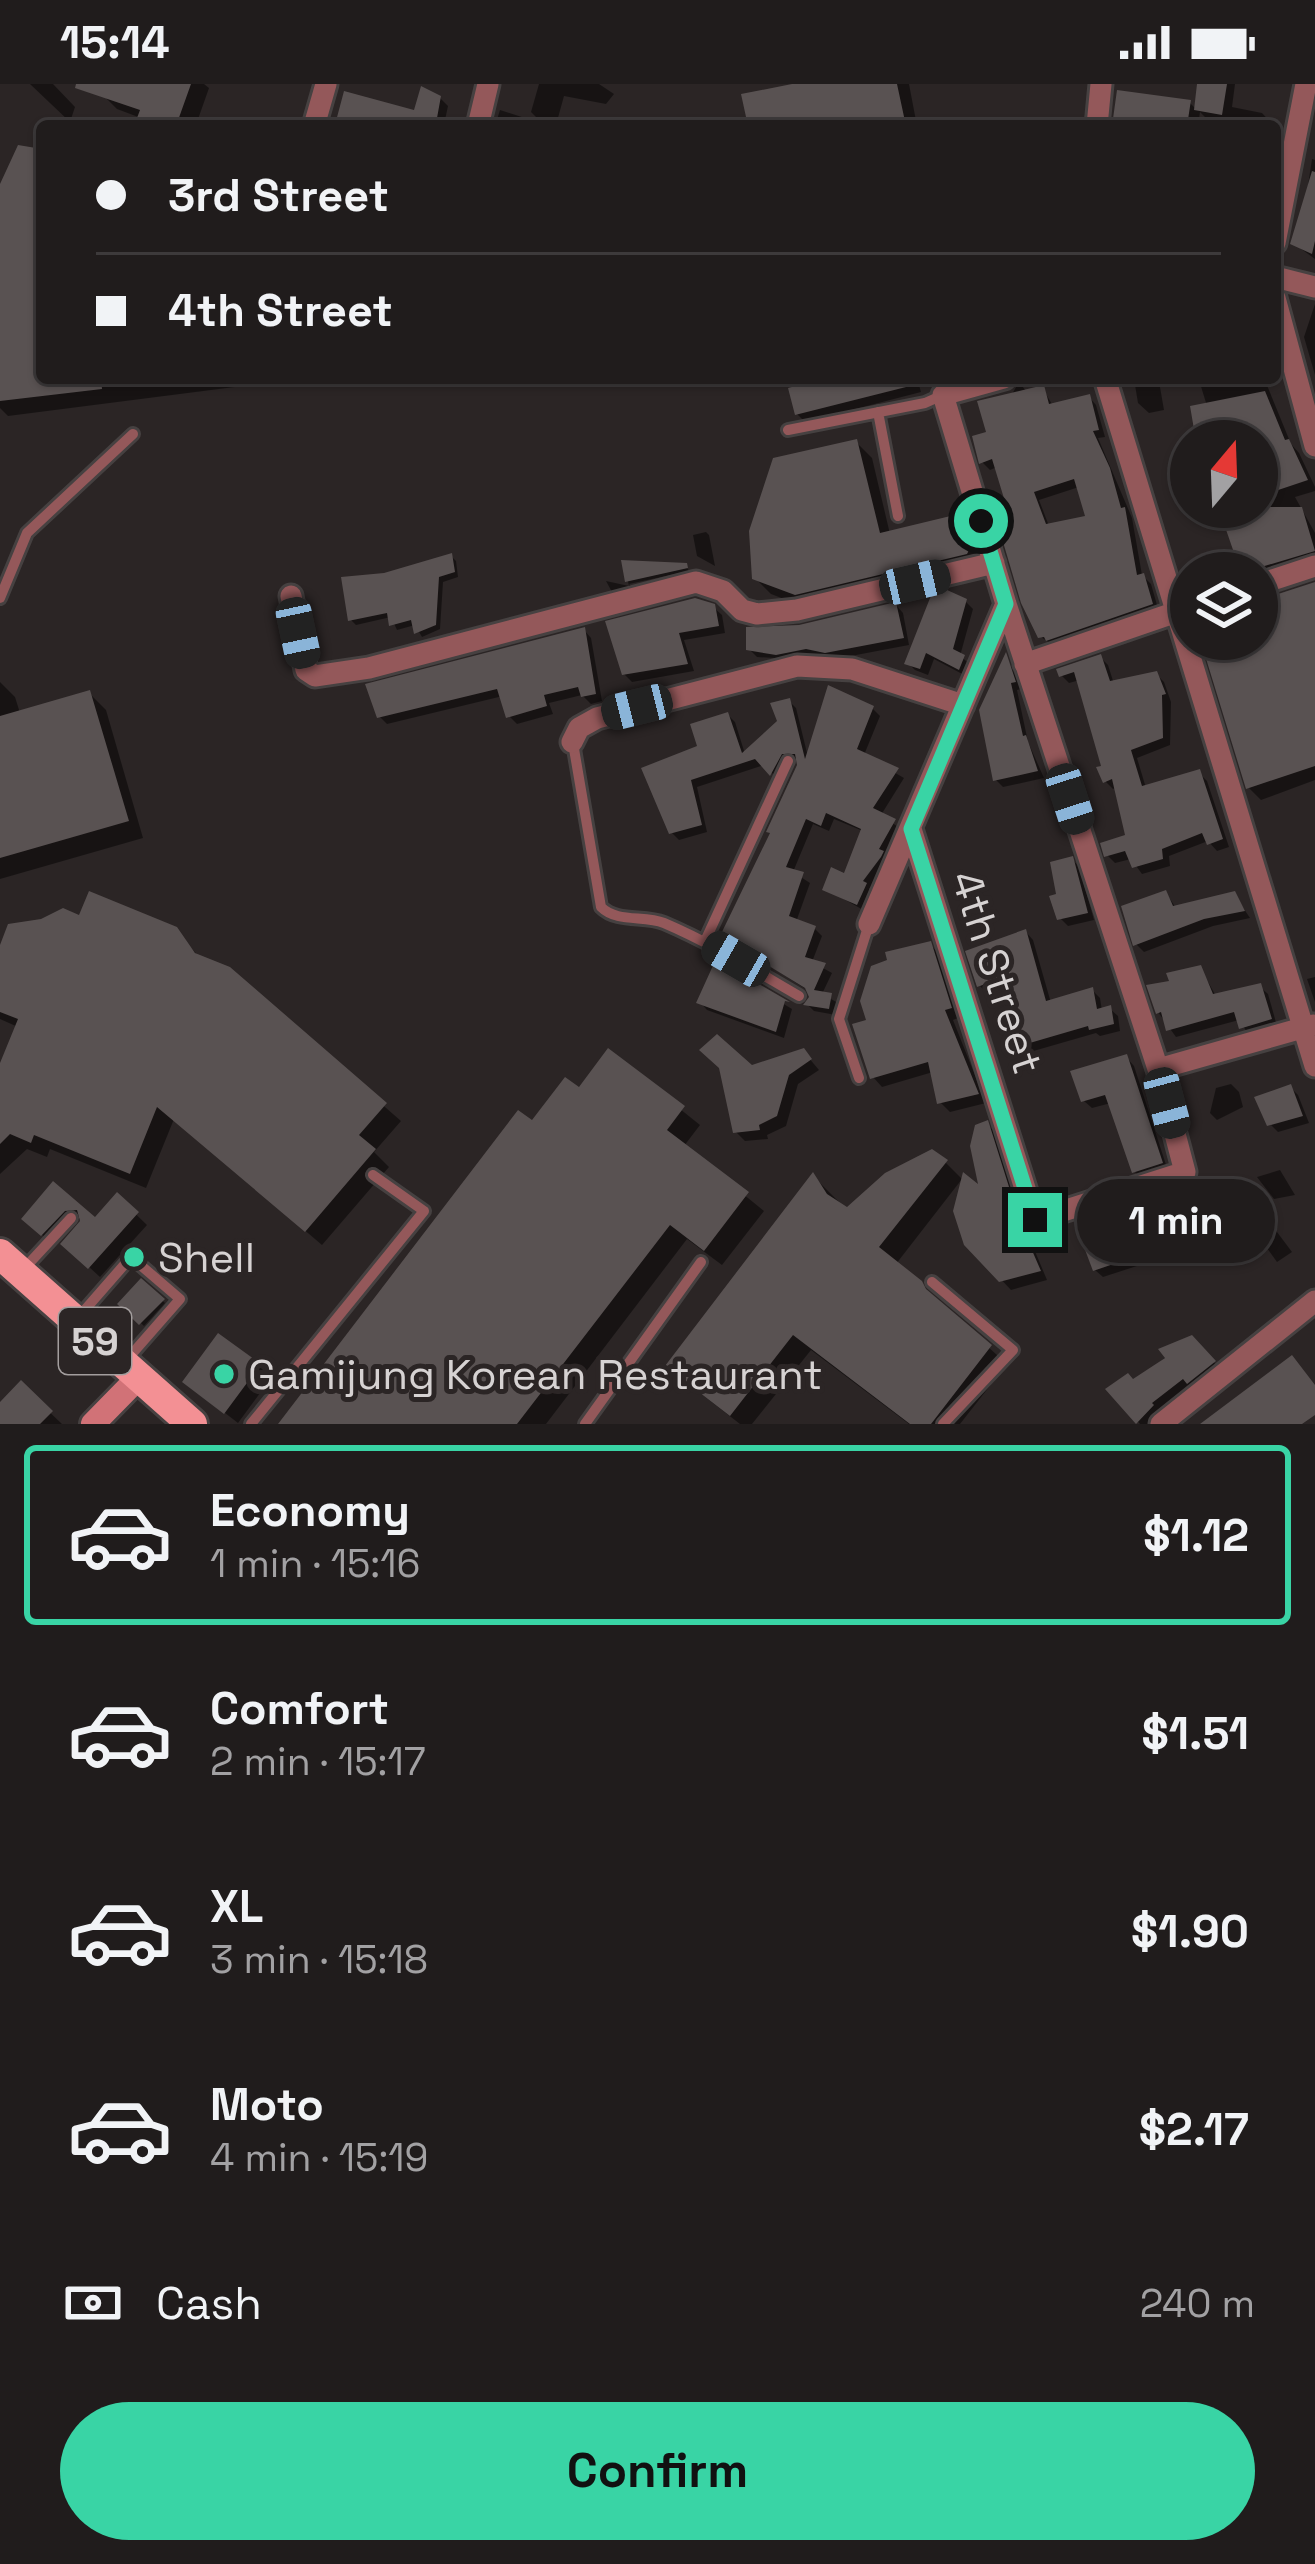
<!DOCTYPE html>
<html lang="en">
<head>
<meta charset="utf-8">
<style>
  body { margin:0; font-family:"Space Grotesk",sans-serif; background:#2d2929; color:#f1f3f6; height:100vh; display:flex; flex-direction:column; font-size:45px; white-space:nowrap }
  * { box-sizing:border-box; margin:0 }
  p { font-size:39px; color:#a2a1a3 }
  .icon { flex:none; width:66px; height:66px; fill:none; stroke:currentColor; stroke-width:2; stroke-linecap:round; stroke-linejoin:round }
  .map { position:relative; height:1340px; overflow:hidden }
  .drawer { display:flex; flex-direction:column; background:#201c1c; flex:1 }
  .drawer>* { flex:none }
  .banner { position:absolute; left:36px; top:36px; width:1245px; height:264px; border-radius:12px; box-shadow:0 3px 9px #0004,0 0 0 3px #3d3a3b; display:grid; align-content:center; height:264px; padding:0 60px; background:#201c1c }
  .needle { width:78px; rotate:19deg }
  .tools { position:absolute; left:1170px; top:336px; display:grid; gap:24px }
  .tools a { display:grid; place-items:center; width:108px; height:108px; border-radius:50%; background:#201c1c; box-shadow:0 3px 9px #0004,0 0 0 3px #3d3a3b; font-size:60px }
  .end { position:absolute; width:54px; height:54px; margin:-27px; border:15px solid #39d4a5; background:#111; box-shadow:0 0 0 6px #111 }
  .from { border-radius:50% }
  .bubble { position:absolute; height:84px; border-radius:42px; background:#201c1c; box-shadow:0 3px 9px #0004,0 0 0 3px #3d3a3b; font-size:39px; font-weight:800; line-height:84px; text-align:center }
  .car { position:absolute; width:36px; height:72px; margin:-36px -18px; border-radius:15px; box-shadow:0 0 9px 3px #0007; background:linear-gradient(#222 24%,#8ab4d8 0 40%,#222 0 76%,#8ab4d8 0 86%,#222 0) }
  .banner b { display:flex; align-items:center; gap:42px; height:114px; font-size:45px }
  .banner b+b { border-top:3px solid #3d3a3b }
  .banner i { width:30px; height:30px; background:#f1f3f6 }
  ul { padding:21px 0 0; list-style:none }
  li { display:flex; align-items:center; gap:36px; height:180px; margin:0 24px 18px; padding:0 36px; border:6px solid transparent; border-radius:12px }
  li div { flex:1 }
  li b { display:block; font-size:45px }
  li em { font-style:normal; font-weight:800 }
  li.active { border-color:#39d4a5 }
  li>.icon { width:108px; height:108px; stroke-width:1.5 }
  .pay { display:flex; align-items:center; gap:30px; height:132px; padding:0 60px; font-size:45px }
  .pay p { margin-inline-start:auto }
  .cta { display:flex; gap:24px; margin-top:auto; padding:24px 60px }
  .cta a { flex:1; height:138px; border-radius:72px; background:#39d4a5; color:#111; font-size:48px; font-weight:800; line-height:138px; text-align:center }
  .status { display:flex; justify-content:space-between; align-items:center; height:84px; padding:0 60px; background:#201c1c; direction:ltr }
  .status svg { height:33px; fill:currentColor }
  .map>svg:first-child { display:block }
</style>
</head>
<body>
<div class="status"><b>15:14</b><svg viewBox="0 0 49 12"><path d="M0 12V9h3v3zM5 12V6h3v6zM10 12V3h3v9zM15 12V0h3v12zM26 1h20v11H26zM47 4h2v5h-2z"/></svg></div>
<div class="map">
<svg width="1315" height="1340" viewBox="0 0 1315 1340">
  <rect width="100%" height="100%" fill="#2b2525"/>
  <path fill="#0007" fill-rule="evenodd" d="M30 0H53L75 23 70 38Z
    M104 0H204L209 4 197 38 200 42H140L141 34 117 25 102 10Z
    M539 0H599L614 10 606 20 564 12 556 41 539 36 531 28Z
    M808 0H909L917 42H751Z
    M1200 0H1235L1232 23 1262 29 1274 42H1226L1227 36 1205 33 1200 28 1198 42H1115L1190 19 1197 26Z
    M440 14 448 22 445 36 453 42H346L340 36 416 30Z
    M500 26 540 39 543 42H495Z
    M1013 33 1022 42 983 41Z
    M42 68V294H282V297L8 332 0 324V106Z
    M1312 75 1315 76V175L1293 159 1305 121Z
    M1315 220V291L1304 253Z
    M838 294H917L921 308 805 338 797 330Z
    M1128 294H1264L1291 360 1299 369 1315 403V407L1295 413 1315 449V479L1257 497V489H1245L1243 432 1239 423H1257V357H1198L1207 322 1199 296 1160 303 1164 326 1149 329 1138 319 1135 301Z
    M1019 298 1026 307 1043 305 1053 322 1089 313 1096 321 1105 353 1098 354 1132 434 1142 491 1151 500 1159 528 1056 563 1041 553 997 383 990 386 982 378 989 350ZM1079 403 1088 434 1049 442 1039 416Z
    M856 358 872 374 890 450 962 432 978 448 987 478 813 526 771 510 755 494Z
    M706 448 709 451 715 482 697 472 693 451Z
    M451 472 456 477 458 493 443 498 440 545 422 553 415 541 397 546 391 533 356 541 351 536 385 491Z
    M624 479 686 482 689 487 629 500 631 502 612 508 606 497 629 502Z
    M1315 501V696L1261 716 1249 704 1203 555H1257V540L1282 533Z
    M965 517 973 525 960 572 971 581 966 592 934 575 928 591 915 586 908 579Z
    M896 521 903 529 909 561 835 575 816 571 793 575 757 573 749 565 799 544Z
    M713 523 722 531 725 549 684 556 694 587 632 598 624 590Z
    M584 546 591 554 602 617 591 620 582 611 549 619 553 630 517 640 509 632 503 612 387 640 379 632Z
    M1100 573 1108 581 1114 600 1156 590 1164 598 1171 618 1170 661 1137 674 1146 704 1199 689 1207 697 1229 763 1217 767 1208 757 1169 772 1170 782 1142 790 1131 775 1115 779 1107 771 1129 753 1117 703 1113 705 1105 697 1080 596 1069 599 1061 591Z
    M1007 574 1021 605 1017 606 1028 658 1044 694 1003 703 995 695Z
    M0 598 15 613 20 629 89 609 106 626 143 754 0 795Z
    M789 617 796 624 808 673 872 624 880 632 864 671 904 694 881 731 901 745 885 773 888 781 869 805 873 809 865 827 826 805 846 793 863 747 834 735 829 747 813 740 793 788 810 799 796 838 814 844 822 852 812 878 832 889 822 910 838 919 836 931 814 927 807 920 812 914 809 907 723 852 773 750 802 675H791L779 696 764 681 697 703 707 748 679 756 671 748 701 664 728 631 735 638 745 670 780 638Z
    M1072 775 1079 783 1094 836 1068 842 1060 834V812Z
    M1166 809 1176 824 1234 810 1250 834 1213 842 1144 868 1136 860Z
    M81 835 175 846 201 875 228 886 401 1037 374 1068 389 1083 322 1161 174 1035 146 1104 50 1065 47 1073 27 1065 0 1090V987L18 943 0 935V869Z
    M1026 848 1033 856 1051 919 1092 906 1100 914 1102 927 1110 925 1118 932 1120 947 1100 952 1096 949 1023 970 1016 962 1022 933 1013 900 987 909 980 902Z
    M930 860 939 870 960 933 953 936 986 1019 950 1028 940 1018 933 988 882 1003 873 993Z
    M717 880 792 925 784 954 707 926 700 918Z
    M1200 884 1216 912 1260 903 1268 910 1277 942 1249 951 1239 936 1176 953 1158 928 1174 899Z
    M1315 893V918L1307 895Z
    M803 967 819 986 798 1000 786 1042 767 1051 768 1055 745 1057 735 1047 751 984Z
    M609 968 700 1041 684 1062 764 1127 722 1181 687 1155 546 1340H282L579 1008Z
    M1127 974 1134 982 1168 1087 1142 1095 1135 1088 1111 1019 1092 1024 1084 1017Z
    M1231 1000 1239 1008 1243 1023 1217 1036 1210 1029 1216 1004Z
    M1290 1003 1298 1011 1309 1039 1278 1048 1270 1040Z
    M987 1040 996 1049 1029 1153 1047 1196 1011 1206 966 1158 983 1107Z
    M946 1079 962 1095 896 1180 1007 1280 960 1340H909L811 1266 752 1340H740L686 1298 813 1092 847 1126Z
    M1280 1086 1295 1111 1274 1115 1257 1093Z
    M53 1101 96 1137 118 1113 147 1141 100 1193 64 1160 86 1135 75 1136 53 1160 35 1145Z
    M1171 1111 1181 1127 1157 1136 1146 1119Z
    M1274 1144 1292 1168 1277 1178 1259 1153Z
    M1125 1153 1133 1160 1140 1181 1103 1193 1095 1186Z
    M141 1198 165 1219 144 1242 121 1220Z
    M1191 1254 1221 1286 1196 1305 1192 1301 1159 1326 1150 1340H1140L1110 1305 1133 1298Z
    M259 1282 271 1294 238 1339 185 1298Z
    M21 1301 62 1340H0V1322Z"/>
  <path fill="#595252" fill-rule="evenodd" d="M76 0H191L176 42H134L140 26 75 4Z
    M792 0H897L906 42H748L741 10Z
    M1197 0H1227L1222 31 1194 26Z
    M421 2 441 12 437 34 452 38V42H350L336 37 344 7 414 26Z
    M1117 6 1191 16 1187 42H1112Z
    M18 61 42 65V294H101L102 305 0 317V100Z
    M1312 87 1315 88V157L1312 170 1290 160Z
    M826 294H918V300L795 331 788 304Z
    M1044 301 1049 320 1090 310 1099 346 1093 347 1110 384 1121 424 1125 423 1137 491 1144 489 1153 520 1046 557 1044 553 1038 554 1021 519 993 424 1006 421 992 375 979 380 972 352 986 348 977 317ZM1074 395 1085 432 1046 440 1034 408Z
    M1265 307 1285 356 1289 355 1308 396 1257 413V394L1263 392 1257 357H1196L1190 322Z
    M857 355 880 449 963 429 972 460 967 470 795 511 752 495 749 447 773 374Z
    M1236 423H1302L1315 467 1241 489 1222 434 1239 430Z
    M452 469 455 488 439 493 436 541 414 550 411 536 389 542 387 529 348 537 341 493 384 489Z
    M621 476 687 479 688 484 625 498Z
    M1315 498V682L1246 705 1200 555H1257V537L1278 531 1272 512Z
    M947 506 967 515 953 565 965 571 959 586 926 569 920 585 904 580 932 509Z
    M695 514 715 520 719 542 679 549 688 580 622 591 605 537Z
    M896 518 904 554 825 569 806 565 776 571 746 566V543L799 541Z
    M585 543 596 610 581 613 578 603 544 611 547 622 506 634 497 605 377 634 365 600Z
    M1006 568 1016 598 1011 599 1023 652 1026 651 1038 687 993 697 979 626Z
    M1101 570 1110 597 1157 587 1166 610 1162 611 1163 654 1131 666 1142 702 1200 685 1223 755 1207 761 1202 749 1162 765 1163 775 1132 784 1125 767 1104 773 1100 759 1125 751 1112 695 1103 699 1096 683 1101 682 1074 588 1059 593 1056 585Z
    M828 601 874 622 857 665 899 684 873 724 896 735 879 765 884 767 881 773 863 797 867 799 857 821 822 806 831 783 844 789 861 745 826 729 821 742 806 735 786 783 804 788 789 832 816 842 805 873 826 879 814 906 832 909 829 925 803 921 809 913 805 904 720 852 770 749 766 748 797 681 795 670H782L770 692 755 675 691 696 702 741 669 750 641 684 697 662 690 640 728 628 742 669 777 637 770 619 790 614 805 675Z
    M90 606 129 737 0 774V632Z
    M1073 772 1088 829 1057 836 1049 812 1056 810 1050 778Z
    M1166 806 1173 822 1235 807 1245 827 1204 835 1133 862 1121 822Z
    M89 807 177 843 195 869 230 883 387 1019 359 1051 376 1065 305 1148 157 1023 130 1090 34 1051 31 1059 10 1050 0 1060V979L18 935 0 928V861L8 840 41 835 63 824 79 831Z
    M1026 845 1046 917 1093 903 1097 925 1111 921 1114 940 1089 946 1088 942 1013 964 1007 934 1019 931 1008 892 977 903 965 867Z
    M931 857 952 924 945 926 979 1010 937 1020 928 978 870 995 852 940 866 936 860 917 871 882 887 876 885 868Z
    M716 875 790 918 785 917 776 948 696 919Z
    M1201 881 1213 910 1261 899 1272 935 1239 945 1234 928 1166 947 1161 928 1156 930 1146 901 1169 897 1166 889Z
    M717 950 752 981 804 964 812 975 789 991 777 1032 759 1041 760 1046 733 1049 719 984 699 966Z
    M608 964 685 1022 667 1046 749 1108 704 1167 670 1141 517 1340H278L518 1026 532 1036 565 993 579 1003Z
    M1127 970 1163 1079 1132 1089 1105 1011 1081 1018 1070 987Z
    M1291 1000 1303 1032 1267 1042 1254 1013Z
    M988 1036 1021 1141 1041 1187 999 1198 964 1161 953 1127 963 1088 978 1100 970 1062 975 1041Z
    M932 1065 948 1076 879 1163 922 1197 926 1205 992 1261 931 1340H910L793 1251 730 1332 665 1282 813 1088 827 1110 847 1123 885 1089Z
    M53 1097 95 1133 117 1108 139 1128 88 1185 60 1160 80 1137 77 1126 65 1127 41 1152 21 1135Z
    M1126 1149 1134 1173 1093 1187 1084 1163Z
    M141 1194 165 1215 139 1241 117 1220Z
    M218 1249 261 1280 224 1330 182 1298Z
    M1192 1251 1216 1277 1187 1300 1183 1295 1152 1319 1154 1321 1136 1340 1105 1305 1128 1289 1133 1295 1165 1274 1158 1265Z
    M1292 1271 1315 1301V1331L1302 1340H1200Z
    M21 1296 53 1327 40 1340H0V1318Z"/>
  <g fill="none" stroke-linecap="round" stroke-linejoin="round">
    <defs>
      <path id="lane" d="M878 328 898 432
        M788 346 925 319 943 311
        M0 514 27 449 133 350
        M573 659 601 823C617 839 644 831 664 839 711 859 754 886 799 912
        M705 857 788 677
        M859 994 839 935 869 840
        M22 1187 71 1134
        M932 1198 1013 1266 943 1340
        M76 1236 131 1173 180 1215 124 1279
        M251 1340 424 1127 373 1091
        M585 1340 701 1178"/>
      <path id="street" d="M314 42 326 0
        M478 42 488 0
        M1097 42 1101 0
        M1275 159 1306 0
        M1275 193 1315 203
        M1275 214 1315 362
        M1105 294 1315 982
        M1257 501 1315 482
        M291 512 306 586 315 592 369 584 696 498 723 507 742 526 757 530 797 526 994 479
        M1025 580 1191 523
        M572 658 579 644 597 634 797 582 852 585 963 621
        M911 745 1035 1136 1185 1088 1158 985 1006 520 943 311 1004 294
        M869 840 1006 520
        M1158 985 1313 941
        M1161 1340 1315 1217"/>
      <path id="secondary" d="M93 1340 137 1295"/>
      <path id="primary" d="M0 1170 192 1340"/>
    </defs>
    <use href="#lane" stroke="#464141" stroke-width="16"/>
    <use href="#street" stroke="#464141" stroke-width="27"/>
    <use href="#secondary" stroke="#464141" stroke-width="30"/>
    <use href="#primary" stroke="#464141" stroke-width="36"/>
    <use href="#lane" stroke="#94585a" stroke-width="10"/>
    <use href="#street" stroke="#94585a" stroke-width="21"/>
    <use href="#secondary" stroke="#d17277" stroke-width="24"/>
    <use href="#primary" stroke="#f39094" stroke-width="30"/>
  </g>
  <g fill="none" stroke-linecap="round" stroke-linejoin="round">
    <path stroke="#39d4a5" stroke-width="15" d="M981 437 1006 520 911 745 1035 1136"/>
  </g>
  <g fill="#39d4a5" stroke="#2b2525" stroke-width="4.5">
    <circle cx="134" cy="1173" r="12"/>
    <circle cx="224" cy="1290" r="12"/>
  </g>
  <g text-anchor="middle" dominant-baseline="central" stroke-width="10" stroke-linejoin="round" paint-order="stroke">
    <rect fill="#2b2525" stroke="#a39e9e" stroke-width="3" x="59" y="1224" width="72" height="66" rx="9"/>
    <g font-size="39" font-weight="bold" fill="#d6d2d2">
      <text x="95" y="1257">59</text>
    </g>
    <g font-size="42" fill="#d6d2d2" stroke="#2b2525">
      <text transform="translate(997 888) rotate(72)">4th Street</text>
    </g>
    <g font-size="42" fill="#d6d2d2" stroke="#2b2525" text-anchor="start">
      <text x="158" y="1173">Shell</text>
      <text x="248" y="1290">Gamijung Korean Restaurant</text>
    </g>
  </g>
</svg>
<div class="tools">
<a><svg class="needle" viewBox="-14 -14 28 28"><path d="M0-13l5 13h-10z" fill="#e53935"/><path d="M0 13l5-13h-10z" fill="#a2a1a3"/></svg></a>
<a><svg class="icon" aria-label="layers" viewBox="0 0 24 24"><path d="M12 4l9 5-9 5-9-5zM3 14l9 5 9-5"/></svg></a>
</div>
<i class="end from" style="left:981px;top:437px"></i>
<i class="end" style="left:1035px;top:1136px"></i>
<div class="bubble" style="left:1077px;top:1095px;width:198px">1 min</div>
<i class="car" style="left:915px;top:498px;rotate:77deg"></i>
<i class="car" style="left:298px;top:549px;rotate:168deg"></i>
<i class="car" style="left:637px;top:623px;rotate:256deg"></i>
<i class="car" style="left:1070px;top:715px;rotate:162deg"></i>
<i class="car" style="left:736px;top:875px;rotate:300deg"></i>
<i class="car" style="left:1167px;top:1019px;rotate:165deg"></i>
<div class="banner">
<b><i class="from"></i>3rd Street</b>
<b><i></i>4th Street</b>
</div>
</div>
<section class="drawer">
<ul>
<li class="active"><svg class="icon" aria-label="car" viewBox="0 0 24 24"><path d="M5 17H2v-5l4-1 3-4h7l3 4 3 1v5h-3M9 17h6M6 11h13"/><circle cx="7" cy="17" r="2"/><circle cx="17" cy="17" r="2"/></svg><div><b>Economy</b><p>1 min · 15:16</p></div><em>$1.12</em></li>
<li><svg class="icon" aria-label="car" viewBox="0 0 24 24"><path d="M5 17H2v-5l4-1 3-4h7l3 4 3 1v5h-3M9 17h6M6 11h13"/><circle cx="7" cy="17" r="2"/><circle cx="17" cy="17" r="2"/></svg><div><b>Comfort</b><p>2 min · 15:17</p></div><em>$1.51</em></li>
<li><svg class="icon" aria-label="car" viewBox="0 0 24 24"><path d="M5 17H2v-5l4-1 3-4h7l3 4 3 1v5h-3M9 17h6M6 11h13"/><circle cx="7" cy="17" r="2"/><circle cx="17" cy="17" r="2"/></svg><div><b>XL</b><p>3 min · 15:18</p></div><em>$1.90</em></li>
<li><svg class="icon" aria-label="car" viewBox="0 0 24 24"><path d="M5 17H2v-5l4-1 3-4h7l3 4 3 1v5h-3M9 17h6M6 11h13"/><circle cx="7" cy="17" r="2"/><circle cx="17" cy="17" r="2"/></svg><div><b>Moto</b><p>4 min · 15:19</p></div><em>$2.17</em></li>
</ul>
<div class="pay"><svg class="icon" aria-label="cash" viewBox="0 0 24 24"><path d="M3 7h18v10H3z"/><circle cx="12" cy="12" r="2"/></svg>Cash<p>240 m</p></div>
<div class="cta"><a>Confirm</a></div>
</section>
</body>
</html>
